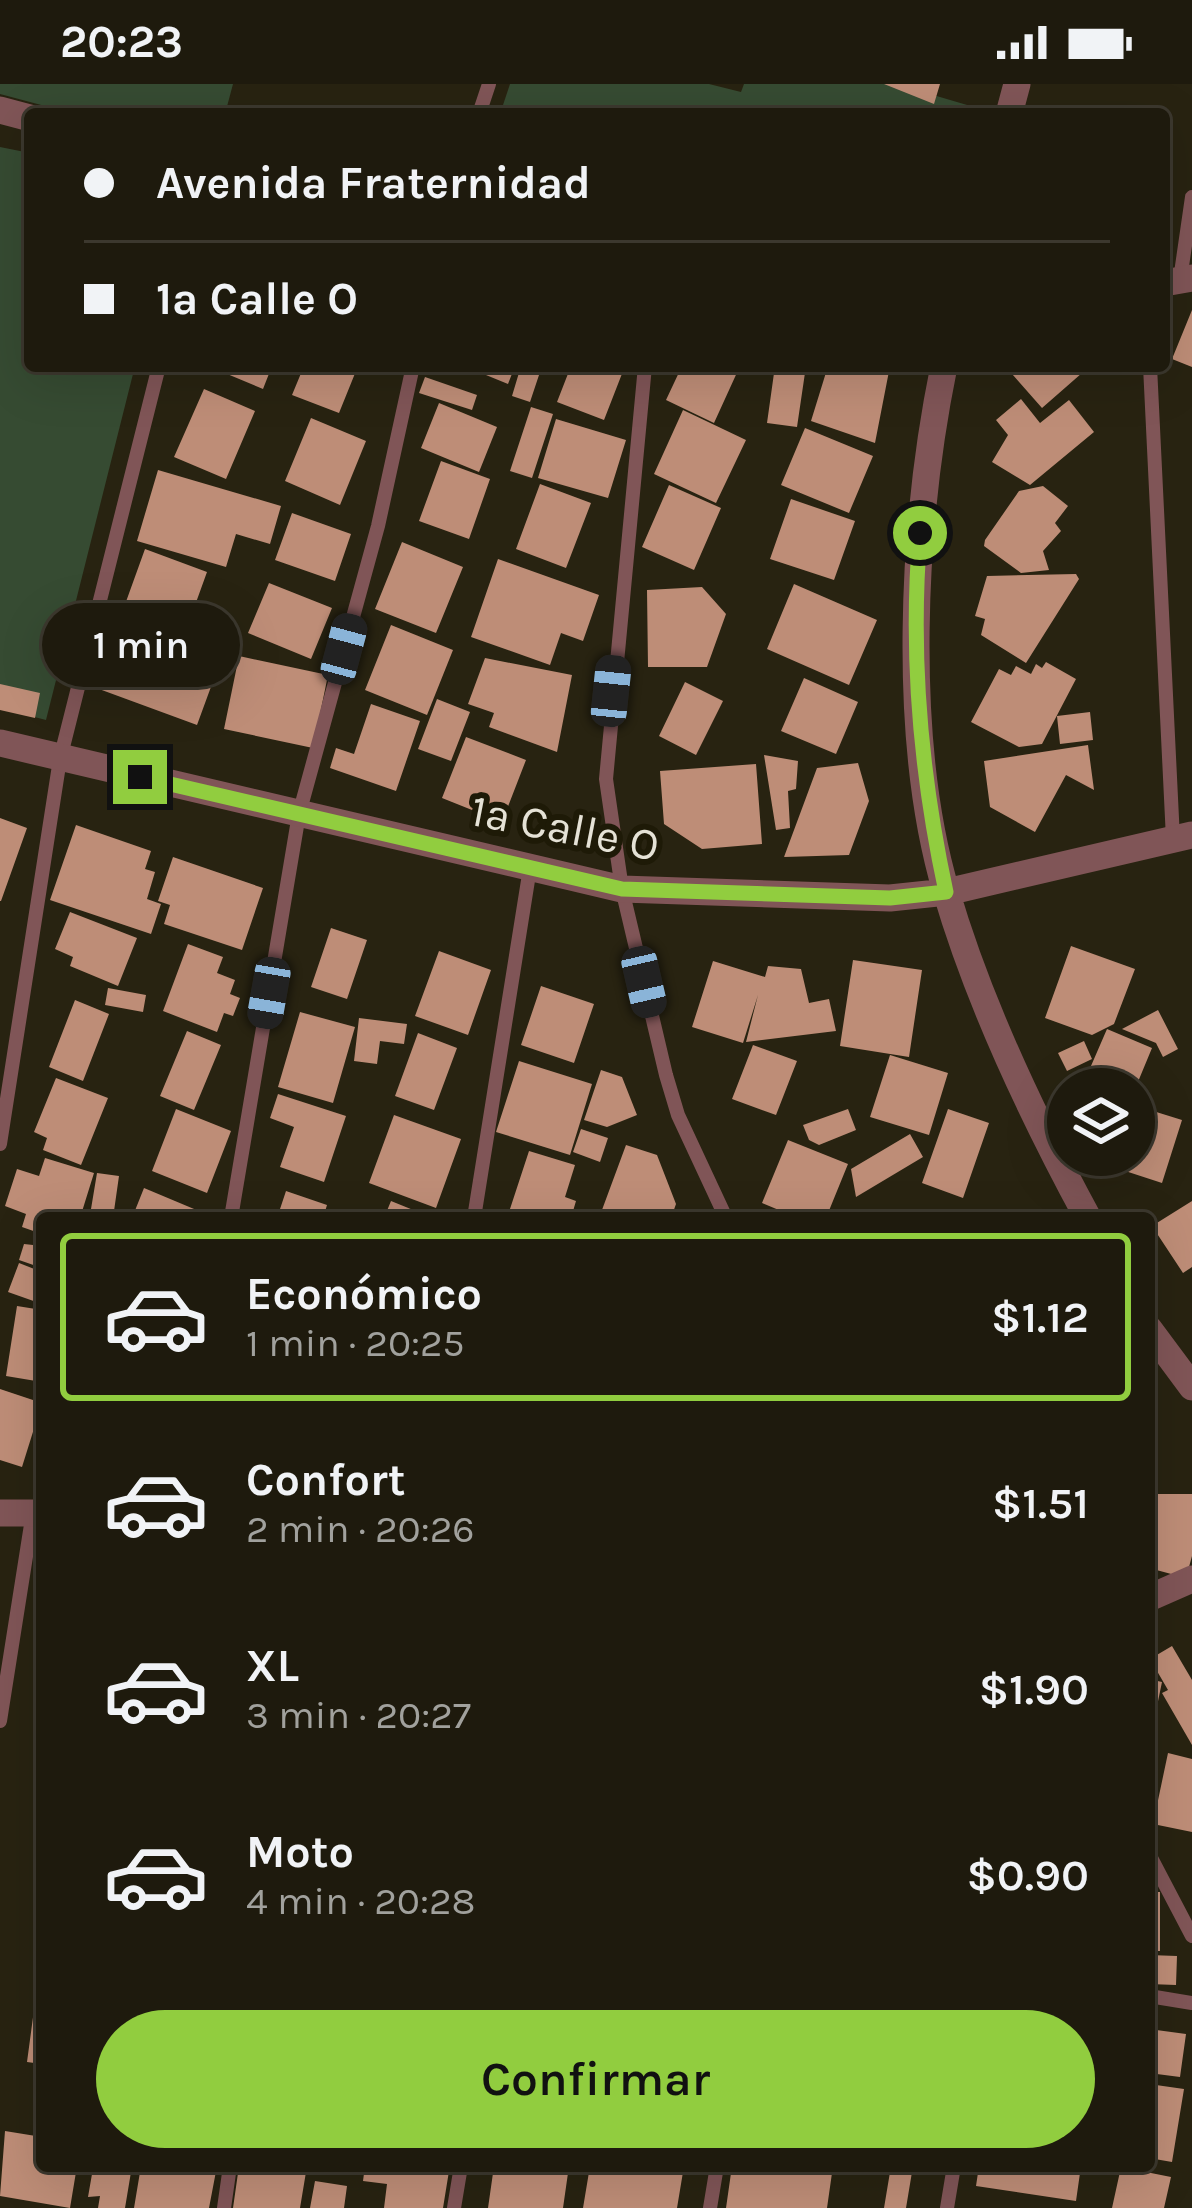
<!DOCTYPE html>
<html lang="es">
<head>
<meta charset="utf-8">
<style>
  body { margin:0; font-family:Karla,sans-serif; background:#2b271b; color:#f1f3f6; height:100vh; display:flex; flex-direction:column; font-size:45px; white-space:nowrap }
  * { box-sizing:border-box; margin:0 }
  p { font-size:39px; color:#a1a19d }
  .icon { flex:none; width:66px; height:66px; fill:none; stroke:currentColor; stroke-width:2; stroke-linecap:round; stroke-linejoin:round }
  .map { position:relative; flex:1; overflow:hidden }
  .panel { position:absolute; left:36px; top:1128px; width:1119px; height:960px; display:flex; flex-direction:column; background:#1e1a0d; border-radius:12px; box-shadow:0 12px 48px #0002,0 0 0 3px #3c382e }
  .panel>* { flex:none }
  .guide { position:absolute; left:24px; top:24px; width:1146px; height:264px; border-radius:12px; box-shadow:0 12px 48px #0002,0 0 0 3px #3c382e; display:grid; align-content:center; height:264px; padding:0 60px; background:#1e1a0d }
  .controls { position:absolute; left:1047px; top:984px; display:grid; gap:24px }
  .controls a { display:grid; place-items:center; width:108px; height:108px; border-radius:50%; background:#1e1a0d; box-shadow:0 12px 48px #0002,0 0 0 3px #3c382e; font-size:60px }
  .end { position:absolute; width:54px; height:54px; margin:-27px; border:15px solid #91cd3f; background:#111; box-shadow:0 0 0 6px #111 }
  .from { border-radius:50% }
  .bubble { position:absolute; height:84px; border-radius:42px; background:#1e1a0d; box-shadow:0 12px 48px #0002,0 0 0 3px #3c382e; font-size:39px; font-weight:600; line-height:84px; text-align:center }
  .car { position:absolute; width:36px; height:72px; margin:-36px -18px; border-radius:15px; box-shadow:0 0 9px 3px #0007; background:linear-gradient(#222 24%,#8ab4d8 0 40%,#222 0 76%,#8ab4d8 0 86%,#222 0) }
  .guide b { display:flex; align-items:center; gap:42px; height:114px; font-size:45px }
  .guide b+b { border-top:3px solid #3c382e }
  .guide i { width:30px; height:30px; background:#f1f3f6 }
  ul { padding:21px 0 0; list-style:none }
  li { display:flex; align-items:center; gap:36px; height:168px; margin:0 24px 18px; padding:0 36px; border:6px solid transparent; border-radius:12px }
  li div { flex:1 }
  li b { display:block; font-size:45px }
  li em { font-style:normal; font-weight:600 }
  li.current { border-color:#91cd3f }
  li>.icon { width:108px; height:108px; stroke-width:1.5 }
  .cta { display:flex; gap:24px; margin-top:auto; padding:24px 60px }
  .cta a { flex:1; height:138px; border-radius:72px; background:#91cd3f; color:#111; font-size:48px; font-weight:600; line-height:138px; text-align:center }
  .status { display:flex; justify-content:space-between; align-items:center; height:84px; padding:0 60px; background:#1e1a0d; direction:ltr }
  .status svg { height:33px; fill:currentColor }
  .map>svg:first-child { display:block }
</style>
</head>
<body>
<div class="status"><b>20:23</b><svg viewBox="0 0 49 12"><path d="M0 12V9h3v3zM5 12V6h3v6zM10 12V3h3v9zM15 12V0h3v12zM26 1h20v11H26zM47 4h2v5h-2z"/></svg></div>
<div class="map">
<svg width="1192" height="2124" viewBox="0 0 1192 2124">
  <rect width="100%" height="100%" fill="#282311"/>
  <path fill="#364b32" d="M0 0H233L225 30H75L0 10Z
    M510 0H709L741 8 744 0H896L984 26 983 30H500Z
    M0 63 30 69V282H135L46 636 0 624Z"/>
  <path fill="#be8d77" d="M884 0H940L934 20Z
    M1192 226V283L1172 275Z
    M208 282H272L263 305Z
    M304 282H358L339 329 292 311Z
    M464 282H515L508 300Z
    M521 282H542L530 318 512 312Z
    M571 282H625L604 336 557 318Z
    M682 282H740L714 339 666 316Z
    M775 282H806L797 343 767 339Z
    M828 282H890L875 359 811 337Z
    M1005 282H1090L1042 324Z
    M425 293 477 311 472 326 419 309Z
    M204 305 255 327 226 395 174 373Z
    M1021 315 1040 339 1069 316 1094 348 1030 401 992 378 1008 351 996 336Z
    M439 319 497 343 479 388 421 364Z
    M531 323 553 330 532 394 510 387Z
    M683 326 746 356 716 419 654 390Z
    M311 334 366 357 340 421 285 397Z
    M556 335 626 356 608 414 538 394Z
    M805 344 873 372 849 429 781 401Z
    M441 377 490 395 469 455 419 437Z
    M158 386 281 422 270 460 236 450 226 483 137 457Z
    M540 400 591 419 566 484 516 465Z
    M669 401 721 424 694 486 642 463Z
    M1043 402 1068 422 1055 439 1061 447 1043 467 1049 486 1021 489 984 462 985 456 1019 407Z
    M791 415 855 437 834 496 770 475Z
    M292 429 351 450 335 497 275 476Z
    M402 458 463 483 436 549 375 525Z
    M145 465 207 488 185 549 123 526Z
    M498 475 599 511 583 557 561 549 550 581 471 553Z
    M1076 490 1079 495 1026 579 981 551 985 535 975 532 987 492Z
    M269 499 332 524 311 575 248 549Z
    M794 500 877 536 849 601 767 565Z
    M702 503 726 530 707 583H648L647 506Z
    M125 535 223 570 197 641 99 605Z
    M391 541 453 566 427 631 365 606Z
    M239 572 328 591 313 664 224 645Z
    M485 574 572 591 557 668 489 643 494 629 468 620Z
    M1046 578 1076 595 1042 660 1019 663 971 638 999 585 1011 591 1016 582 1031 590 1036 580 1042 584Z
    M804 594 858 618 836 670 781 647Z
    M685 598 723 617 696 671 659 652Z
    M0 600 40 609 35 634 0 626Z
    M437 615 470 628 451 677 418 665Z
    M371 620 420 637 396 707 330 684 336 664 354 670Z
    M1090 628 1093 656 1060 660 1057 632Z
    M466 653 526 676 502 738 442 714Z
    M1088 661 1094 706 1066 691 1035 748 990 723 984 677Z
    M764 671 798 677 796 705 788 707 790 744 776 746Z
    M858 679 869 717 849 771 784 773 817 684Z
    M756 680 762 760 702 765 664 740 660 687Z
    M0 734 27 744 1 817H0Z
    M76 741 151 767 145 785 155 788 147 815 161 820 151 850 50 816Z
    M173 773 263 804 242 866 164 840 170 821 158 817Z
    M70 828 137 854 118 902 70 882 73 873 55 865Z
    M331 844 367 856 347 915 311 903Z
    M188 860 223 873 217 889 235 896 230 910 240 914 233 932 224 929 217 948 163 927Z
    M1071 862 1135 885 1114 940 1092 951 1045 934Z
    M439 867 491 886 468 951 415 932Z
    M853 876 922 886 909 973 840 962Z
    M713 877 765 893 768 882 801 885 809 919 829 915 836 947 746 958 758 911 743 959 692 943Z
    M541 902 594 920 574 979 521 961Z
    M108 904 146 911 143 928 105 921Z
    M75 916 109 930 83 997 49 983Z
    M1158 926 1178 965 1163 973 1156 959 1122 945Z
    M300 928 355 943 333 1019 278 1003Z
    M359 934 407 940 404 960 380 957 377 980 354 977Z
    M1107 945 1152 964 1135 1005H1081Z
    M187 947 221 961 194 1026 160 1012Z
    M418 949 457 964 434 1026 395 1012Z
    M1084 957 1092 975 1067 987 1058 969Z
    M753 961 797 977 776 1031 732 1015Z
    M890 971 948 989 929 1051 870 1033Z
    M519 977 592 1000 570 1071 496 1048Z
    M601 986 622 993 637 1031 607 1043 584 1036Z
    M56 994 108 1014 81 1081 43 1066 47 1054 34 1048Z
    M278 1010 346 1032 324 1098 280 1083 294 1043 270 1034Z
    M1137 1022 1182 1036 1162 1099 1116 1084 1121 1071H1134Z
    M176 1025 231 1047 207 1109 152 1087Z
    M848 1025 856 1046 819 1061 809 1056 803 1041Z
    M948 1025 989 1039 963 1114 922 1099Z
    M394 1031 461 1055 436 1124 369 1099Z
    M581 1045 608 1054 600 1078 573 1068Z
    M910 1050 923 1073 856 1113 851 1085Z
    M788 1056 848 1080 826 1134H798L762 1119Z
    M626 1061 657 1071 676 1120 671 1134H599Z
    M529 1067 575 1081 565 1113 576 1117 571 1134 509 1128Z
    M45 1074 94 1089 80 1134H42V1150L22 1143 26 1130 5 1122 17 1085 39 1092Z
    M97 1089 119 1092 113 1134H94L96 1125H91Z
    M144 1104 206 1130 204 1134H132Z
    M286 1107 327 1121 323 1134H277Z
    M391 1117 433 1134H384Z
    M1192 1117V1183L1183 1189 1152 1142Z
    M24 1160 42 1162V1184L19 1176Z
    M19 1179 42 1188V1220L8 1208Z
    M17 1222 42 1226V1298L6 1292Z
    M0 1305 42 1319 22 1383 0 1376Z
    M1150 1410H1192V1472L1186 1494 1149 1484Z
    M1172 1562 1192 1596V1661L1162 1609 1168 1606 1150 1575Z
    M1149 1595 1162 1598 1151 1651H1149Z
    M1168 1669 1192 1675V1748L1153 1740Z
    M1149 1808H1160V1867H1149Z
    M1149 1871 1177 1872 1176 1901 1149 1900Z
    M36 1911 42 1912V1980L27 1978Z
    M1149 1945 1186 1950 1180 1993 1149 1989Z
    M1149 2000 1184 2005 1172 2078 1149 2074Z
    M5 2047 42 2053V2082H77L70 2124 0 2112Z
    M84 2082H132L125 2124H98L100 2112 88 2113 92 2090 83 2089Z
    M141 2082H217L209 2124H134Z
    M239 2082H307L300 2124H233Z
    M365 2082H441L449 2087 443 2124H384L387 2100 363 2097Z
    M494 2082H569L563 2124H488Z
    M590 2082H684L677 2124H583Z
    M732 2082H833L827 2124H726Z
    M891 2082H913L906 2124H884Z
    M979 2082H1081L1076 2117 976 2102Z
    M1121 2083 1171 2093 1164 2124H1112Z
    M315 2097 347 2102 344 2124H310Z"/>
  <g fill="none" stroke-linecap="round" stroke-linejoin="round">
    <path stroke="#805557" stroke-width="14" d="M479 30 489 0
      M1180 196 1192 113
      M645 282 606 695 622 805 666 991 678 1031 726 1134
      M1150 282 1173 755
      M0 1060 60 675 159 282
      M231 1134 299 730 378 442 413 282
      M474 1134 530 784
      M0 1637 33 1428
      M1149 1770 1192 1852
      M1149 1912 1192 1919
      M224 2124 230 2082
      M454 2124 461 2082
      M710 2124 717 2082
      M947 2124 954 2082"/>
    <path stroke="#805557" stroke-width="27" d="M0 26 30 34
      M1009 30 1017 0
      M1164 199 1192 194
      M944 282C912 438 901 654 946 807 979 920 1032 1031 1088 1134
      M0 659 622 805 890 814 947 808 1192 751
      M1149 1245 1192 1303
      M0 1429H42
      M1149 1514 1192 1495"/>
  </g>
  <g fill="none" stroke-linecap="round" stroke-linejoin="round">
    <path stroke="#91cd3f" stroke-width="15" d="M140 693 622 805 890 814 946 808C921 692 910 568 920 449"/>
  </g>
  <g text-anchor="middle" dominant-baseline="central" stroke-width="12" stroke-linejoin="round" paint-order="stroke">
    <g font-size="45" fill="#e5e2d6" stroke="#1e1a07">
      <text transform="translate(565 744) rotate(11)">1a Calle O</text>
    </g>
  </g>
</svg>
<div class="controls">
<a><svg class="icon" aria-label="layers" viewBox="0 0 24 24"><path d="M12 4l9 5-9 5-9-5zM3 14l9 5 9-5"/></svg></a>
</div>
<i class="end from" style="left:920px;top:449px"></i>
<i class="end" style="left:140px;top:693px"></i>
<div class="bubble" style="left:42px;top:519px;width:198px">1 min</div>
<i class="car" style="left:344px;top:565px;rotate:15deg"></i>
<i class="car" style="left:611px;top:607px;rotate:6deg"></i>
<i class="car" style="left:644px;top:898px;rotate:167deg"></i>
<i class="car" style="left:269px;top:909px;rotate:190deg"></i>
<div class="guide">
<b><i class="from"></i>Avenida Fraternidad</b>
<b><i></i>1a Calle O</b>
</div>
<section class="panel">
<ul>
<li class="current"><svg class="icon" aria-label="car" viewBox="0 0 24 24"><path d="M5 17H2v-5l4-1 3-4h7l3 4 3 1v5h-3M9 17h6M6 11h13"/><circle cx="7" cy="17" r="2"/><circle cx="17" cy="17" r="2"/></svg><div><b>Económico</b><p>1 min · 20:25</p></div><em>$1.12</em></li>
<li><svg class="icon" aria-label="car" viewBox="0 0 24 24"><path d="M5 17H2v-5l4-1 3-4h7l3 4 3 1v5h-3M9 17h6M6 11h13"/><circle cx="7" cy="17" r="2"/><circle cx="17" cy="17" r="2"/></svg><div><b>Confort</b><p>2 min · 20:26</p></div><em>$1.51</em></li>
<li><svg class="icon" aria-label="car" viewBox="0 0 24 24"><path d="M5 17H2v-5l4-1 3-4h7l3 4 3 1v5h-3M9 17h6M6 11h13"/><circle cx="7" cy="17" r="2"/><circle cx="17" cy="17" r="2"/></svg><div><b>XL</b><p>3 min · 20:27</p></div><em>$1.90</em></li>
<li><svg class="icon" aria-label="car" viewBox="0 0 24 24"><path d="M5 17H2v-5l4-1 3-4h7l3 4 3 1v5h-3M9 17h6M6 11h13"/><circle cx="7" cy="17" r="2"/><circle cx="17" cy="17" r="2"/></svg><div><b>Moto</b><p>4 min · 20:28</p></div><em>$0.90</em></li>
</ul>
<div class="cta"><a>Confirmar</a></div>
</section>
</div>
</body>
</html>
